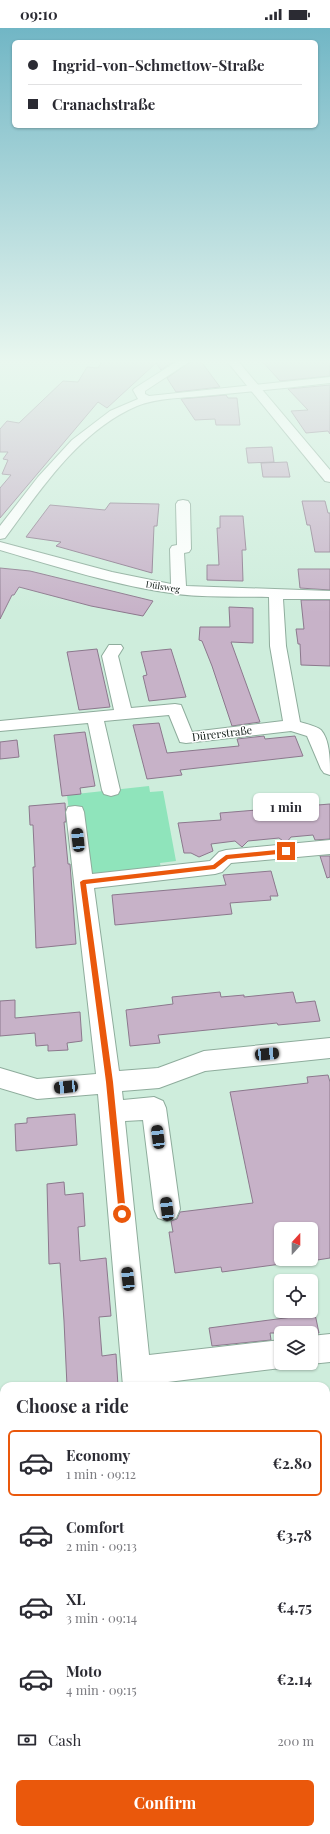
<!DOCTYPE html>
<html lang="en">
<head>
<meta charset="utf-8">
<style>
  body { margin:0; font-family:"Playfair Display",serif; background:#f7f7f7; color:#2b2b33; height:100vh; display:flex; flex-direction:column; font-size:15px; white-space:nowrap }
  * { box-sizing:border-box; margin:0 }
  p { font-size:13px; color:#7c7c81 }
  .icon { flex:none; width:22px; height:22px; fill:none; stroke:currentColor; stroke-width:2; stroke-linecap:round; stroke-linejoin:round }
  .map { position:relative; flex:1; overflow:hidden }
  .drawer { position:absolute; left:0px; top:1354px; width:330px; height:452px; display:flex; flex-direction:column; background:#fff; border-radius:12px 12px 0 0; box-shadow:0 1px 3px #0004 }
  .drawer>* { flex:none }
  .banner { position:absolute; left:12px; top:12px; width:306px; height:88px; border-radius:6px; box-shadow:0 1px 3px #0004; display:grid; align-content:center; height:88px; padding:0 16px; background:#fff }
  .needle { width:26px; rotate:21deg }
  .controls { position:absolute; left:274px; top:1194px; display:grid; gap:8px }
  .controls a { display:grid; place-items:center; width:44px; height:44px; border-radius:6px; background:#fff; box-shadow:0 1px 3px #0004; font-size:20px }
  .end { position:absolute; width:18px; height:18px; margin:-9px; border:5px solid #ea580c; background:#fff; box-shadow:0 0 0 2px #fff }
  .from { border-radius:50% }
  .bubble { position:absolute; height:28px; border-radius:6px; background:#fff; box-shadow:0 1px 3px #0004; font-size:13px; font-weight:700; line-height:28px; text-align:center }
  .car { position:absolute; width:12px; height:24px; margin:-12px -6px; border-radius:5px; box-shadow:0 0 3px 1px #0007; background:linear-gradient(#222 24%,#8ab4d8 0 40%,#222 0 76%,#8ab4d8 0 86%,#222 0) }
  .banner b { display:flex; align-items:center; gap:14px; height:38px; font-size:15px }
  .banner b+b { border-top:1px solid #e1e1e2 }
  .banner i { width:10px; height:10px; background:#2b2b33 }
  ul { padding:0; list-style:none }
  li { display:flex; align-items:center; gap:12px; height:66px; margin:0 8px 6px; padding:0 8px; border:2px solid transparent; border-radius:6px }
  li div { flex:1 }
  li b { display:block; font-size:15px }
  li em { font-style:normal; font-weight:700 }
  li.active { border-color:#ea580c }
  li>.icon { width:36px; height:36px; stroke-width:1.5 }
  h2 { padding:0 16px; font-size:18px; line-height:48px }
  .pay { display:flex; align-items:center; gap:10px; height:44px; padding:0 16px; font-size:15px }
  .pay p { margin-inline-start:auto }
  .button { display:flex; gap:8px; margin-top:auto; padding:8px 16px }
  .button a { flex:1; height:46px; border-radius:6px; background:#ea580c; color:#fff; font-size:16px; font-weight:700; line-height:46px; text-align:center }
  .status { display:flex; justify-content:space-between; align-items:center; height:28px; padding:0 20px; background:#fff; direction:ltr }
  .status svg { height:11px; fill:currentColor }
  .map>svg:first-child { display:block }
</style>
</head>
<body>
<div class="status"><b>09:10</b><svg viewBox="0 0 49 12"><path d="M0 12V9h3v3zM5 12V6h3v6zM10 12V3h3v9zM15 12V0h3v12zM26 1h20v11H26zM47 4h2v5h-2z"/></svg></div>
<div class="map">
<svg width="330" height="1806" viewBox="0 0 330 1806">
  <rect width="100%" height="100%" fill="#ceeddc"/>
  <path fill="#8fe4bb" d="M149 758 150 764 163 763 176 833 160 835 161 841 89 852 69 783 67 767Z
    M208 1802H300L301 1806H208Z"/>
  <path fill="#c7b2c8" stroke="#8c788d" d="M103 332H176L161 342 156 335 107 380 98 374 0 490V460L11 447 2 446 8 432 3 431 8 424H0V401L7 393 19 395 63 353 78 354 87 339 98 340Z
    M193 332H200L220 359 176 364 167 350Z
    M261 332H330V348L280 353Z
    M330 357V406L328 403 306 405 291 383 308 382 288 361Z
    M226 367 228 370H237L240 397H216L215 391 195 392 181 371Z
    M272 419 274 434 248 435 246 420Z
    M287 434 290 449H263L261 435Z
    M302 473H325L328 485H330V524H315L310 497H307Z
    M110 475 159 476 157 498H154L152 545 56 518 61 514 26 509 50 477 105 482Z
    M220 488H243L246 522H242L243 553 207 552V537H219L217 500H220Z
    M0 540 30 543 153 573 143 588 91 578 19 559 14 567H12L0 591Z
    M298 541H330V562L300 560Z
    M301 572H330V638L301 637 300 616H298L296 601H304Z
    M229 579 253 580V615L231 614 260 694 232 698 212 638 202 613 199 612 200 599H230Z
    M97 621 110 679 79 682 67 624Z
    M171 621 186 669 149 673 143 648 147 647 141 624Z
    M159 695 167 725 239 718 237 711 264 708 265 711 295 708 303 728 180 742 182 747 147 751 133 697Z
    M85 704 95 758 80 760 81 766 62 768 54 707Z
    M17 712 19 729 0 731V714Z
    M65 775 66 794H64L68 836H70L76 916 36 920 33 839H35L33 797H30L29 778Z
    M330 776V811L315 812 313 807 291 809 286 815 279 810 248 813 242 819 235 813 211 816 213 823 199 829 191 825H184L178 795 221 792 220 785Z
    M320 828H330V849L327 850Z
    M271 843 278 868H270L271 872 230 875 232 886 115 897 112 867 226 857 223 847Z
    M220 964 221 969 244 967V969L293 964 296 975 315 973 320 993 278 997 277 995 158 1007 160 1015 130 1018 126 982 173 976 172 969Z
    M15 972V990L80 984 82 1013 67 1015 68 1022 48 1023V1017L36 1018 35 1005 0 1008V973Z
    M328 1047 330 1054V1230L311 1233V1201H281V1236L222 1244 221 1239 175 1245 169 1204H173L171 1193 177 1191 180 1184 253 1175 230 1064 308 1055 307 1049Z
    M75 1086 77 1117 16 1123 15 1096 27 1095V1090Z
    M64 1154 65 1167 83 1165 85 1198 78 1199 80 1233 106 1230 111 1288 99 1289 102 1328 116 1326 118 1358H67L64 1293 60 1235 49 1236 47 1156Z
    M315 1286 319 1305H270L271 1312 212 1318 209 1300Z"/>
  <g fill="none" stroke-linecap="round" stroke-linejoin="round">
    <defs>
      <path id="minor" d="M179 332H192L145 363V366L149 368 330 349V355C288 360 245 364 203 368 182 370 157 370 137 378 79 403 41 461 5 510L0 511V498L38 449 72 412 110 383 138 371 133 362 135 360Z
        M183 472 188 473 190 476 191 521 189 524 184 525 186 558 330 563V571H283L286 618 300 694C306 696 316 698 321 702 330 712 330 733 330 747L324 745 321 741 307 708 291 703 186 715 180 714 169 687 104 693 120 762 118 766 111 768 104 766 102 762 88 695 0 703V693L114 682 102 628 109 617H121L123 620 118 628 131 680 175 676 181 677 192 704 283 693 270 618 269 569C239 568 207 570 177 566 117 558 58 539 0 522V514L112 544 171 556 170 521 172 518 177 517 176 476 178 473Z
        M75 778 82 779 84 784 92 846 210 833 219 824 226 822 330 812V826L231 835 222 844 215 846 94 860 119 1043 158 1040 204 1023 330 1010V1030L205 1043 159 1060 122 1063 123 1072 154 1069 163 1073 166 1080 180 1181 176 1190 167 1193 158 1190 154 1181 143 1092 125 1093 149 1327 281 1312V1335H292L281 1340 152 1356 153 1358H123L98 1066 37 1071 0 1060V1040L37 1051 96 1046 66 784 68 779Z
        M330 1306V1334L311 1336 308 1335H311V1308Z
        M0 1514H4V1546H0Z
        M326 1583H330V1617H326Z"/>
      <path id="secondary" d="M226 332H237L330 442V454L325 453Z"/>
    </defs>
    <use href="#minor" stroke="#8eac9c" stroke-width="2"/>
    <use href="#secondary" stroke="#8eac9c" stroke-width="2"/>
    <use href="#minor" fill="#fff" fill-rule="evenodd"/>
    <use href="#secondary" fill="#fff" fill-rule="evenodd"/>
  </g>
  <linearGradient id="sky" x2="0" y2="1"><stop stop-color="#71b6c5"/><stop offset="0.57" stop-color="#e9f7ef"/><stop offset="1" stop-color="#e9f7ef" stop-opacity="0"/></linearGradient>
  <rect width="330" height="585" fill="url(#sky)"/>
  <path fill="#ea580c" d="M286 821 289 823 288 825 228 831 215 841 86 856 113 1054 126 1186 122 1190 119 1188 106 1054 80 854 83 852 213 837 226 827Z"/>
  <g text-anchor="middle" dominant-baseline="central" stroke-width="3" stroke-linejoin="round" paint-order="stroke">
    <g font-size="9" fill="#0e1914" stroke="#fff">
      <text transform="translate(163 558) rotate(9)">Dülsweg</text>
    </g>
    <g font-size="11" fill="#0e1914" stroke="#fff">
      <text transform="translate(222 705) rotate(-7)">Dürerstraße</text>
    </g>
  </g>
</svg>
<div class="controls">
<a><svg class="needle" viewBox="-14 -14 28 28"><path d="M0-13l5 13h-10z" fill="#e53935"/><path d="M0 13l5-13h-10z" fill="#7c7c81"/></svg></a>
<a><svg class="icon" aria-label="locate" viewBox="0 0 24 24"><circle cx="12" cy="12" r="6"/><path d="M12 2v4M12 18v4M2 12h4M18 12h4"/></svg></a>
<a><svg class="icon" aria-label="layers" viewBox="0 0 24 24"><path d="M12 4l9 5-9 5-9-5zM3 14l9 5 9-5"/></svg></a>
</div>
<i class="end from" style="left:122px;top:1186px"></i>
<i class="end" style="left:286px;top:823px"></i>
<div class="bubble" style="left:253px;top:765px;width:66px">1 min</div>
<i class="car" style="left:78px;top:812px;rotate:354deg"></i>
<i class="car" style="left:267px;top:1026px;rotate:85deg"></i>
<i class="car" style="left:66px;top:1059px;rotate:264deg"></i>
<i class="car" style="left:158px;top:1109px;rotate:353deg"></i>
<i class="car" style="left:167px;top:1181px;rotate:353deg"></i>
<i class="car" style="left:128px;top:1251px;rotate:354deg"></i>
<div class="banner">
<b><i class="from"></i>Ingrid-von-Schmettow-Straße</b>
<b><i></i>Cranachstraße</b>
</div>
<section class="drawer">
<h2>Choose a ride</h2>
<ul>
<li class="active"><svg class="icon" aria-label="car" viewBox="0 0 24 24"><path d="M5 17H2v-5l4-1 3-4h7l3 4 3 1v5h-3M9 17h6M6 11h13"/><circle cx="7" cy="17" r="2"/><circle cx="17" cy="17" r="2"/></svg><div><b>Economy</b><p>1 min · 09:12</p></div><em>€2.80</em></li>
<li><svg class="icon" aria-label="car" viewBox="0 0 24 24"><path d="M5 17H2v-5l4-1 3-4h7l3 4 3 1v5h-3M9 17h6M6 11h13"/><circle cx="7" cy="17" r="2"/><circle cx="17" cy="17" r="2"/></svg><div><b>Comfort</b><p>2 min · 09:13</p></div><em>€3.78</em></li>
<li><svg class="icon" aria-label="car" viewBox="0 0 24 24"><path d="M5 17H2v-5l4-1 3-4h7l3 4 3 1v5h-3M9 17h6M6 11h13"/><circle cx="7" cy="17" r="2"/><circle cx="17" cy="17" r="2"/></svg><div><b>XL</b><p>3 min · 09:14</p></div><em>€4.75</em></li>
<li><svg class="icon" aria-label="car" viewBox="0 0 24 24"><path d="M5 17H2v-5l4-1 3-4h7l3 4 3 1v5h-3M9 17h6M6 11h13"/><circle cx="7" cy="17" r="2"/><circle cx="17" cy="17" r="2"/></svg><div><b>Moto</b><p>4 min · 09:15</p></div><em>€2.14</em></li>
</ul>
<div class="pay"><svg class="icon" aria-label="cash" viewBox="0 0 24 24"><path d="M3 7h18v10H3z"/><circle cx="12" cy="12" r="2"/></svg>Cash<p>200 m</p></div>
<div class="button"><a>Confirm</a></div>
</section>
</div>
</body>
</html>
